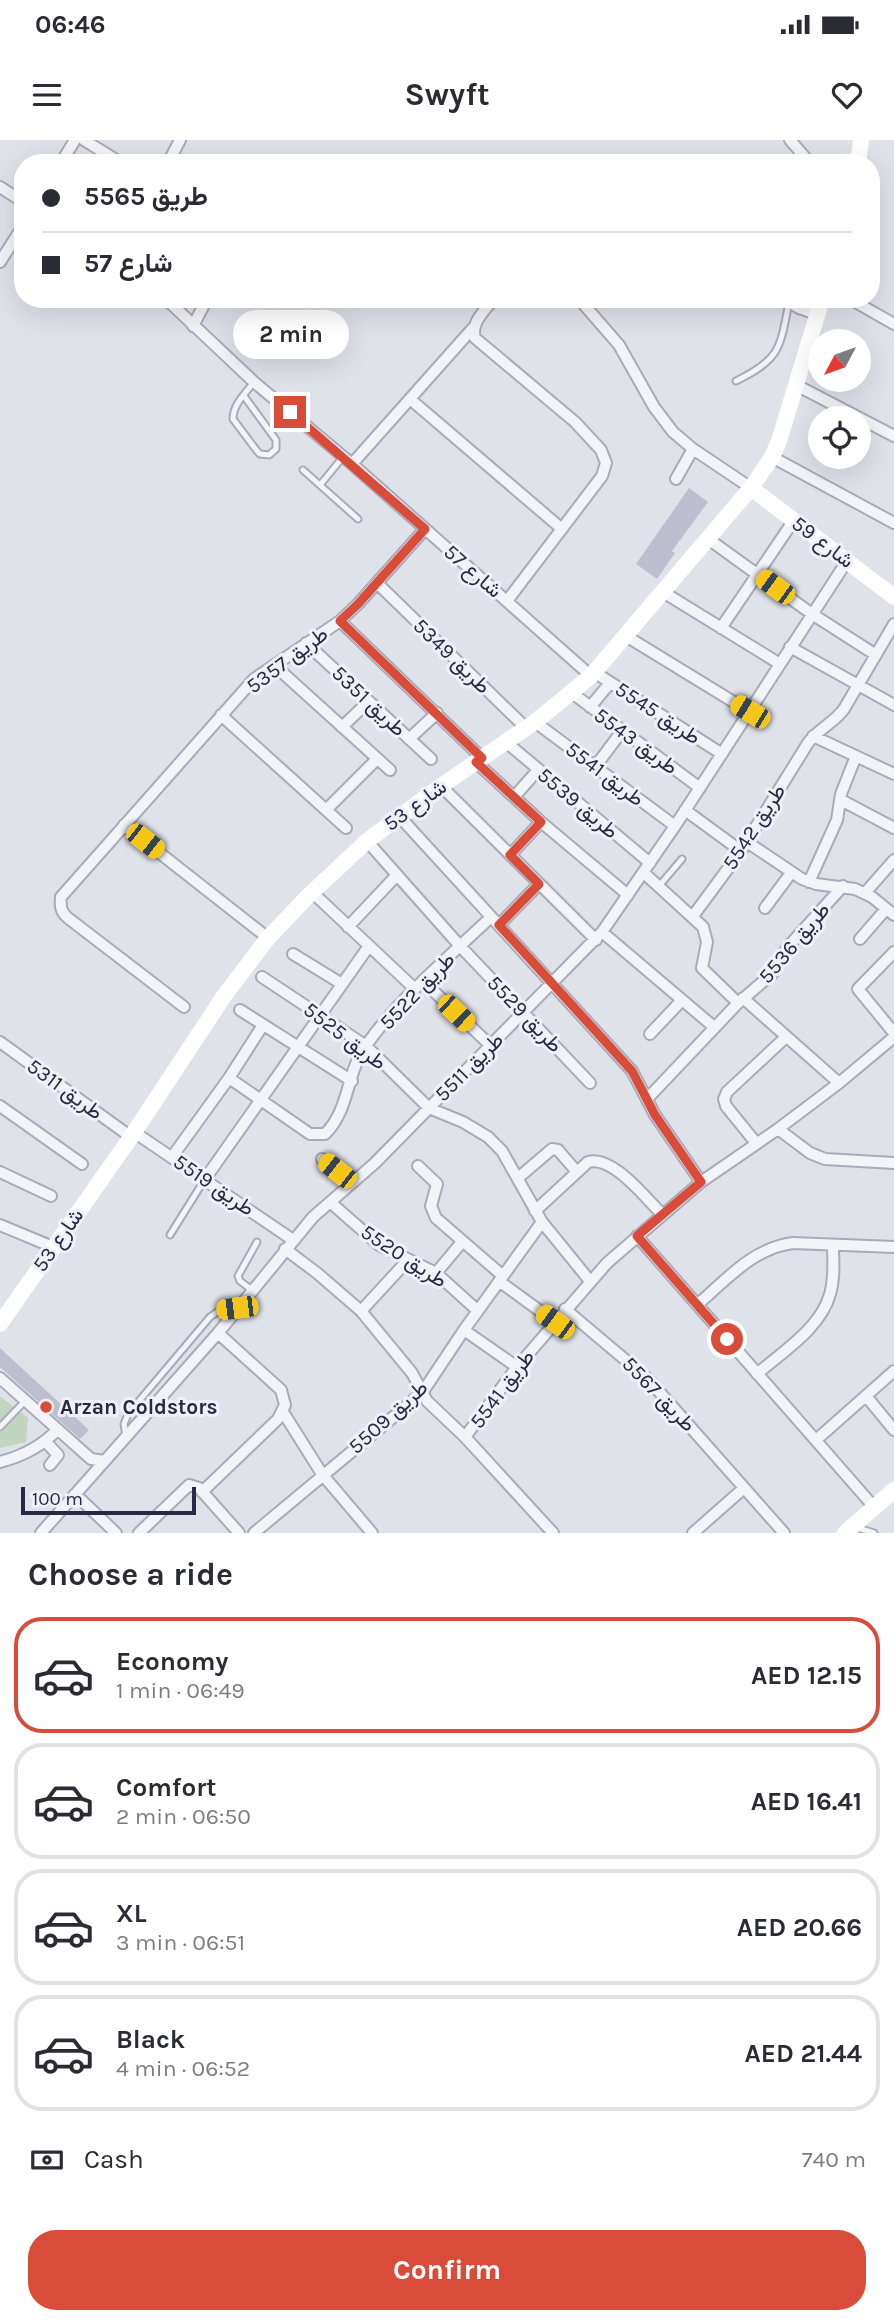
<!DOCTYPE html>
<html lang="en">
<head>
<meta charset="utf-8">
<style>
  body { margin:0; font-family:Karla,Vazirmatn,sans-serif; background:#f7f7f7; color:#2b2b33; height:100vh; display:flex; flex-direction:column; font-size:26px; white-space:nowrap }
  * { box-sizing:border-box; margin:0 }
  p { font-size:23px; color:#7c7c81 }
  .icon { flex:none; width:38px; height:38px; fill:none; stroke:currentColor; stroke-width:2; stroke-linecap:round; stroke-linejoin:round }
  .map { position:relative; height:1393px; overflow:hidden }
  .drawer { display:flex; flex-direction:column; background:#fff; flex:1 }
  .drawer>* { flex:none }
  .hud { position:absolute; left:14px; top:14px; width:866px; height:154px; border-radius:28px; box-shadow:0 7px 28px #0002; display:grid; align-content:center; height:154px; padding:0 28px; background:#fff }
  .needle { width:46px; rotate:229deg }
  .tools { position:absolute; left:808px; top:189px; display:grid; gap:14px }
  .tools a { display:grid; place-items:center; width:63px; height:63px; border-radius:50%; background:#fff; box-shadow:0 7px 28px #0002; font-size:35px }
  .scale { position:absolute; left:21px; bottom:18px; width:175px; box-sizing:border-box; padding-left:7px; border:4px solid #272a44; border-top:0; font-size:19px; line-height:24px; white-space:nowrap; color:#272a44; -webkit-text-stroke:5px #f0f1f8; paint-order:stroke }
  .end { position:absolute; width:32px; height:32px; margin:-16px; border:9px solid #da4c3a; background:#fff; box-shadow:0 0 0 4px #fff }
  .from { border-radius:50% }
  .bubble { position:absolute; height:49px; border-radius:24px; background:#fff; box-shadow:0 7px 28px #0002; font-size:23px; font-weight:700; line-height:49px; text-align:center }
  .car { position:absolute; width:21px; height:42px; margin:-21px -10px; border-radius:9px; box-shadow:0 0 5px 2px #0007; background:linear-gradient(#f5c518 24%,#345 0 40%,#f5c518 0 76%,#345 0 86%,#f5c518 0) }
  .hud b { display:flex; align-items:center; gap:24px; height:66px; font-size:26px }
  .hud b+b { border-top:2px solid #e1e1e2 }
  .hud i { width:18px; height:18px; background:#2b2b33 }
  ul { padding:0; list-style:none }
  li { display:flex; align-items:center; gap:21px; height:116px; margin:0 14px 10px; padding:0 14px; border:4px solid #e1e1e2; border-radius:28px }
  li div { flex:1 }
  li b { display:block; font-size:26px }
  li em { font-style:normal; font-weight:700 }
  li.selected { border-color:#da4c3a }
  li>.icon { width:63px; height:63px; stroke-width:1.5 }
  h2 { padding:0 28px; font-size:32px; line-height:84px }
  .pay { display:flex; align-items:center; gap:18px; height:77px; padding:0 28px; font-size:26px }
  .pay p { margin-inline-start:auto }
  .action { display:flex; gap:14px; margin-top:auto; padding:14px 28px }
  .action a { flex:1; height:80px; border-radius:28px; background:#da4c3a; color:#fff; font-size:28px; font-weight:700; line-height:80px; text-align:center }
  .status { display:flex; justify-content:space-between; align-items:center; height:49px; padding:0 35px; background:#fff; direction:ltr }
  .status svg { height:19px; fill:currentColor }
  header { display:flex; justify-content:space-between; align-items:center; height:91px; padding:0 28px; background:#fff; font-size:32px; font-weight:700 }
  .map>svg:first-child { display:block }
</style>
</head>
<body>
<div class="status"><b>06:46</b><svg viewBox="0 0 49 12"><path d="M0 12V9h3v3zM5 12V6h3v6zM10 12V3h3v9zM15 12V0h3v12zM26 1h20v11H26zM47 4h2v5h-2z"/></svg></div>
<header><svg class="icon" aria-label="menu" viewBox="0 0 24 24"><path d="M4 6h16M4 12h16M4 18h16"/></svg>Swyft<svg class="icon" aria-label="heart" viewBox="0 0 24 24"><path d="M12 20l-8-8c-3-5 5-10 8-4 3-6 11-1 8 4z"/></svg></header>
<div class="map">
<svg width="894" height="1393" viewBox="0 0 894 1393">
  <rect width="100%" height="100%" fill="#e0e2ea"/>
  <path fill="#c1d5c1" d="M0 1256 28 1278 26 1302 0 1308Z"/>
  <path fill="#bdbfce" d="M689 348 708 362 672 411 675 413 657 439 636 424Z
    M0 1208 89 1290 80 1299 0 1227Z"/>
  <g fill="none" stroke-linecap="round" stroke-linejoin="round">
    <defs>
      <path id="lane" d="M736 241C781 219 780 208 789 162
        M244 256 276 300V309L269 315 260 314 257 311 233 279C233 264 245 254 254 242
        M303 330 358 379
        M320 345 343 317
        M659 746 682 719
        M170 1095 205 1039
        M252 1150 240 1141 238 1136 257 1102
        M0 1287 26 1260
        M126 1296 124 1284 128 1274 210 1177 217 1172 237 1168
        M855 1387 874 1393"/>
      <path id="street" d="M84 0 121 23
        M790 0 810 23
        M61 23 75 0
        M168 23 180 0
        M0 47 23 62
        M0 122 23 86
        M166 159 254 242 352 324 591 536
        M493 159C485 171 470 183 475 198L575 282 601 310 606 323 602 336 507 461
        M579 159 619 205 654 267 673 292 693 309 751 348
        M784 159 799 168 817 174
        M850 159 894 184
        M193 186 207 159
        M796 245 894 296
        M410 259 562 389
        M772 317 894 383
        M352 324 473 188
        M676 339 693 309
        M707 398 812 474 876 515
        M377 443 526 588
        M663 452 780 524
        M340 481 482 618
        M721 488 794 380
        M626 496 750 572
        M306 503 431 619
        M790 507 894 565
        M274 525 390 630
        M594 532 722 614
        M572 553 700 648
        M590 567 610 543
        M221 575 346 688
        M535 582 675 686
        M342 587 369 561
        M813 596 894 634
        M409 599 437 573
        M506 602 650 723
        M476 622 541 682 628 755
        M595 627 622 591
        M441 646 596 800
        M514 657 538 630
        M841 660 894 688
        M326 670 377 619
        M685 670 741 711
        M399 676 632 931 655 975 701 1042
        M124 685 268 798
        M367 701 460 806 590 943
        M747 702 802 739 816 744 855 749 872 757 894 775
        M510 715 541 682
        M644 733 703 787 707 802 702 828 738 863
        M809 742 837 680 841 654 856 616
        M312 752 415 849
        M865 753 894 720
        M765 768 791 733
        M693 776 741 711 808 603C818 589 834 583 844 569L894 484
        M499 785 539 744
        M348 787 397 735
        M602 792 714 887
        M860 799 886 769
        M894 812 858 849 894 893
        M293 814 342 844
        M262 837 366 906 429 968 463 982 488 997 502 1011 542 1082 590 1141
        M423 841 490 905
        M743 858 839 943
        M184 867 68 778C61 772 60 767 61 757L254 539 340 481 358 464 425 389
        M240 870 352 941
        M650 894 682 860
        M0 902 131 997
        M229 938 310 994H325C350 969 346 934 365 907 399 858 448 818 491 777
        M647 959 738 863 772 834 787 808 843 746
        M0 966 82 1024
        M778 989 810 1013 825 1019 894 1023
        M134 992 293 1100
        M756 1003 726 966 724 959 727 952 786 897
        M172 1017 229 938 263 885
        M322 1019 352 1042
        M418 1026 437 1044 431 1066 436 1078 503 1136
        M0 1032 51 1056
        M518 1038 552 1009 558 1010 577 1032
        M205 1039 369 806
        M330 1062 379 1105 436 1133 478 1171
        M535 1071 588 1022C613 1015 645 1058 662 1074
        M0 1085 53 1107
        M637 1096 874 1367
        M285 1109 317 1133 361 1171 412 1233 427 1261 465 1297 553 1393
        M436 1133 462 1102
        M499 1141 555 1182
        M697 1165C726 1140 753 1108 793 1103L894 1107
        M565 1169 648 1239 784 1393
        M361 1171 408 1120
        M464 1190 517 1227
        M757 1234C782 1212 821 1188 830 1154 835 1138 833 1121 833 1105
        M0 1238 91 1319 105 1321
        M866 1256 894 1290
        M283 1272 322 1334 372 1393
        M465 1297 517 1227 607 1123 701 1042 778 989 839 943 894 897
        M816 1300 894 1231
        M46 1302 58 1315 50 1325
        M0 1322C23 1316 41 1307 57 1290
        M202 1352 278 1279 285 1265 281 1250 218 1193
        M75 1354 116 1393
        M41 1393 218 1193 313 1077 375 1023 602 792 675 686 847 421
        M139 1393 189 1345 199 1348 239 1393
        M254 1393 422 1253 464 1190 542 1082
        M693 1393 744 1348"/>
    </defs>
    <use href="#lane" stroke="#a8abb8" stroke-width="9"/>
    <use href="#street" stroke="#a8abb8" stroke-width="14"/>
    <use href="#lane" stroke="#f3f4f8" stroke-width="5"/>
    <use href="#street" stroke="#f3f4f8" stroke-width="10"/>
    <path stroke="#fff" stroke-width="16" d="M858 23 861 0
      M751 348 894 457
      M0 1184 131 997 224 856 268 798 309 755 367 701 441 646 535 582 591 536 751 348 772 317 779 301 822 159
      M845 1393 894 1350"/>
  </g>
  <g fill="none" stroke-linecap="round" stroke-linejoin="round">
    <path stroke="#da4c3a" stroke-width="9" d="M290 272 425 389 358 464 340 481 482 618 476 622 541 682 510 715 539 744 499 785 632 931 655 975 701 1042 637 1096 727 1199"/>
  </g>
  <circle fill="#da4c3a" stroke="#f0f1f8" stroke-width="2.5" cx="46" cy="1267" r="7"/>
  <g text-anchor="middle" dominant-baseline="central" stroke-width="6" stroke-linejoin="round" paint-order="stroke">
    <g font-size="21" fill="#272a44" stroke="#f0f1f8">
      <text transform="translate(823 402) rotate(37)">شارع 59</text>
      <text transform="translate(473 431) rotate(41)">شارع 57</text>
      <text transform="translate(452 516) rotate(44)">طريق 5349</text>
      <text transform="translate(287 520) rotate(-37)">طريق 5357</text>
      <text transform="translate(369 561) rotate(43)">طريق 5351</text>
      <text transform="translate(658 573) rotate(33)">طريق 5545</text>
      <text transform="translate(636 601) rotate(36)">طريق 5543</text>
      <text transform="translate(605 634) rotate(37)">طريق 5541</text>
      <text transform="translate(578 663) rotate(40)">طريق 5539</text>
      <text transform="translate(415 665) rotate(-36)">شارع 53</text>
      <text transform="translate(754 687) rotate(-57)">طريق 5542</text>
      <text transform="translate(794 803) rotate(-50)">طريق 5536</text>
      <text transform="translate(417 851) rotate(-46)">طريق 5522</text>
      <text transform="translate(525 874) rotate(46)">طريق 5529</text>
      <text transform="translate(345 896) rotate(37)">طريق 5525</text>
      <text transform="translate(469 927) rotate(-45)">طريق 5511</text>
      <text transform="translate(65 949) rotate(36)">طريق 5311</text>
      <text transform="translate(214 1045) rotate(34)">طريق 5519</text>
      <text transform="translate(58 1100) rotate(-55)">شارع 53</text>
      <text transform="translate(404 1116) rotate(33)">طريق 5520</text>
      <text transform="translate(502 1249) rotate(-53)">طريق 5541</text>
      <text transform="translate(659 1254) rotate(46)">طريق 5567</text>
      <text transform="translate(388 1277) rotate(-42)">طريق 5509</text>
    </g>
    <g font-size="21" font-weight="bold" fill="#272a44" stroke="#f0f1f8" text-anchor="start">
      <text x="60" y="1267">Arzan Coldstors</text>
    </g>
  </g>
</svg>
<div class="tools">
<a><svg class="needle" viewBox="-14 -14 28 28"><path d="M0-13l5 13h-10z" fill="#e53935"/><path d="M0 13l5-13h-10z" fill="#7c7c81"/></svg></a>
<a><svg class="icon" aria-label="locate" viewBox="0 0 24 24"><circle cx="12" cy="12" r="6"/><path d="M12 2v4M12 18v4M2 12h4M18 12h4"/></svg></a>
</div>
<div class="scale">100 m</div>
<i class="end from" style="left:727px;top:1199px"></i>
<i class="end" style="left:290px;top:272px"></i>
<div class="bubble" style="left:233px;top:170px;width:116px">2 min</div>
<i class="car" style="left:775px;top:447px;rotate:306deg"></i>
<i class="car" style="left:750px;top:572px;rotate:301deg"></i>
<i class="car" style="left:145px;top:701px;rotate:128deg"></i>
<i class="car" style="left:456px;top:873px;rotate:134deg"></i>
<i class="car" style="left:337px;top:1031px;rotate:308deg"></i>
<i class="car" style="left:237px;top:1168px;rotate:263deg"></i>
<i class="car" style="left:555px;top:1182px;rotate:306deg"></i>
<div class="hud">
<b><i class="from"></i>طريق 5565</b>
<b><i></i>شارع 57</b>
</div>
</div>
<section class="drawer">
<h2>Choose a ride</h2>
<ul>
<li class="selected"><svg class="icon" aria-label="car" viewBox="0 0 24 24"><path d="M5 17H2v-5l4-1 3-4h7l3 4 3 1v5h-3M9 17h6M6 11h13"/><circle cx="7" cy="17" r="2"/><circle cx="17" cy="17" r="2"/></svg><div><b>Economy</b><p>1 min · 06:49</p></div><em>AED 12.15</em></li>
<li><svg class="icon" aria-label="car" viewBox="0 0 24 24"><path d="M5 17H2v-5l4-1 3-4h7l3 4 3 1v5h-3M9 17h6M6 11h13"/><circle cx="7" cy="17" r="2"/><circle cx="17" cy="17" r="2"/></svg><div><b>Comfort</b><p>2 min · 06:50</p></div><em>AED 16.41</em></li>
<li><svg class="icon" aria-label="car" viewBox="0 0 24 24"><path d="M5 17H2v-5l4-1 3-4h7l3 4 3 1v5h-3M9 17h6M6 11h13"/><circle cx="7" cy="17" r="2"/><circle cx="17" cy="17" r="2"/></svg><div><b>XL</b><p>3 min · 06:51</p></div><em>AED 20.66</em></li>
<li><svg class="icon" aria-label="car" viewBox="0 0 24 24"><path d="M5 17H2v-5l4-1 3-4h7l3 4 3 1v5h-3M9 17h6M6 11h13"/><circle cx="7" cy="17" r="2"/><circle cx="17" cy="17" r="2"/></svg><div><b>Black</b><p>4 min · 06:52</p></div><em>AED 21.44</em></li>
</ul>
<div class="pay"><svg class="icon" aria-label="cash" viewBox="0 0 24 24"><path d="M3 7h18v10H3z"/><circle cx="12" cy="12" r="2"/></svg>Cash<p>740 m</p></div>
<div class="action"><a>Confirm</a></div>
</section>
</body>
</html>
